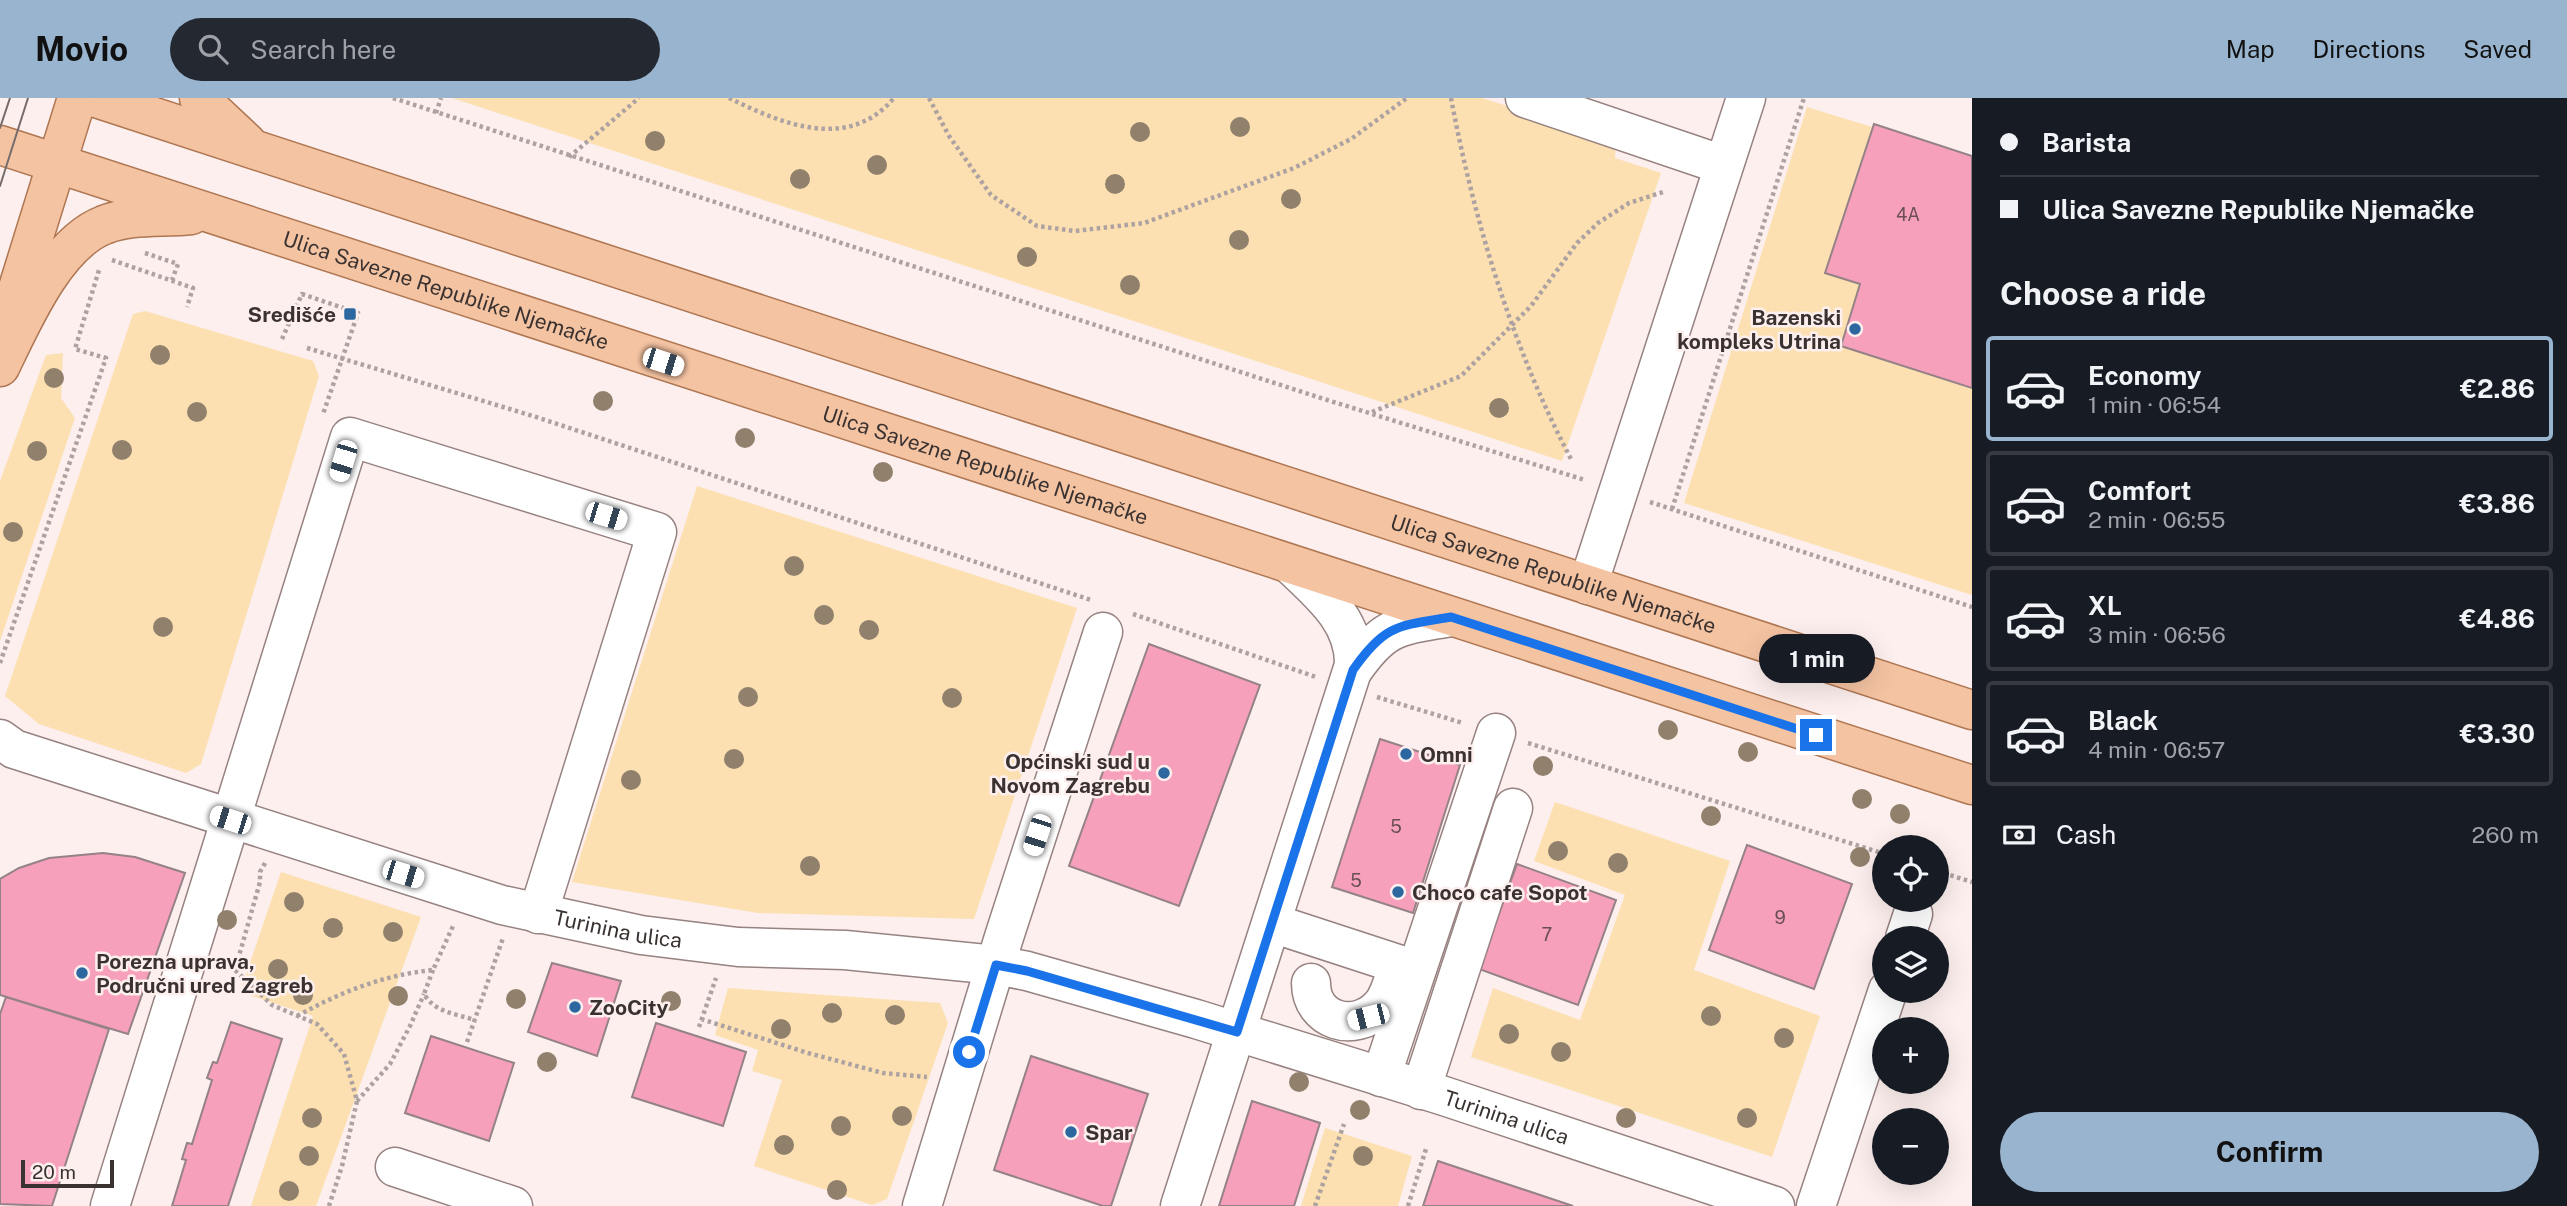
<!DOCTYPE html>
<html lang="en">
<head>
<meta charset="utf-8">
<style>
  body { margin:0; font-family:"Public Sans",sans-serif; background:#242831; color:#f1f3f6; height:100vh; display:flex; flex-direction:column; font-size:26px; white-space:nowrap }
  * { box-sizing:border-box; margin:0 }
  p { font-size:23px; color:#9ea1a6 }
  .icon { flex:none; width:38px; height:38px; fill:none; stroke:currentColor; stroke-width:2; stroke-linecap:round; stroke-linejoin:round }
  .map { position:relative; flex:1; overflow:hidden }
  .sheet { display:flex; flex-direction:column; background:#171b24; width:595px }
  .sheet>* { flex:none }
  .top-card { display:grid; align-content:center; height:154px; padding:0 28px; background:#171b24 }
  .fabs { position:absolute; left:1872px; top:737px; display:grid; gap:14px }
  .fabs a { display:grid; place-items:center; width:77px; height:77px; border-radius:50%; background:#171b24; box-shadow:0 7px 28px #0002; font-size:35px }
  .scale { position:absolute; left:21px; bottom:18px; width:93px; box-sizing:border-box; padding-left:7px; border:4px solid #3a3231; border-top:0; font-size:19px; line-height:24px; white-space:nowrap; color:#3a3231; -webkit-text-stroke:5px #fcefed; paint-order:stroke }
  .end { position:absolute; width:32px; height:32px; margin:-16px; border:9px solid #1a73e8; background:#fff; box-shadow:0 0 0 4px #fff }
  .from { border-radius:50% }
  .bubble { position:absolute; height:49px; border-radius:24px; background:#171b24; box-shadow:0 7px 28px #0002; font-size:23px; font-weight:700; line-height:49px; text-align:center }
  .car { position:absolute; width:21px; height:42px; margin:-21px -10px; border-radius:9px; box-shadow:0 0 5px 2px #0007; background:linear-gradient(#fff 24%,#345 0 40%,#fff 0 76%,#345 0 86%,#fff 0) }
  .top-card b { display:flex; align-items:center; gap:24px; height:66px; font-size:26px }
  .top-card b+b { border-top:2px solid #363941 }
  .top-card i { width:18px; height:18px; background:#f1f3f6 }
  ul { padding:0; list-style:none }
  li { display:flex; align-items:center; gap:21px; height:105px; margin:0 14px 10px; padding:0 14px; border:4px solid #363941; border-radius:7px }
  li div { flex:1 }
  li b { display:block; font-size:26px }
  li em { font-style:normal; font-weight:700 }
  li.active { border-color:#98b4cf }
  li>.icon { width:63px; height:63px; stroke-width:1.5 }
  h2 { padding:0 28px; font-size:32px; line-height:84px }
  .pay { display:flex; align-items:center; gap:18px; height:77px; padding:0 28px; font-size:26px }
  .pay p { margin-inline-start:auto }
  .primary-button { display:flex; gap:14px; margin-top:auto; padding:14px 28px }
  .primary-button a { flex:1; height:80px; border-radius:42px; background:#98b4cf; color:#111; font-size:28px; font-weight:700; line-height:80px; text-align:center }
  header { display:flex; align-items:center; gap:42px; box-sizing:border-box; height:98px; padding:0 35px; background:#98b4cf; color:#111 }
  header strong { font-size:33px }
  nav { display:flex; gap:38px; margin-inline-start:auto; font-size:24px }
  .search { width:490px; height:63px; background:#242831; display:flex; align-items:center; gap:18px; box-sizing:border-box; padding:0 24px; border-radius:38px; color:#9ea1a6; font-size:26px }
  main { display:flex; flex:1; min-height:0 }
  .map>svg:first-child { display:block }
</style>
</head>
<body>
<header>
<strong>Movio</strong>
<div class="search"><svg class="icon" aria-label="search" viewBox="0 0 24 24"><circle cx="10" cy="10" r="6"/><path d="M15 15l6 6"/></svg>Search here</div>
<nav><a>Map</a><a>Directions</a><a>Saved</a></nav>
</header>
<main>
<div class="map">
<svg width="1972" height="1108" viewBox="0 0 1972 1108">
  <rect width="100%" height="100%" fill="#fcefed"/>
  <path fill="#fce0b1" d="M452 0H1482L1616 43 1615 60 1661 75 1562 363Z
    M1807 9 1872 29 1874 26 1972 58V497L1684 405Z
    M145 213 313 263 319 278 201 666 186 675 39 626 5 598 133 216Z
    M63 255 61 300 75 320 0 543V383L46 257Z
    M697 388 1077 510 974 821 758 815 572 784Z
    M1555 704 1730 763 1694 872 1820 918 1772 1059 1471 959 1493 890 1580 922 1625 797 1534 763Z
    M281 774 421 819 316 1108H251L313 918 240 894Z
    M728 890 940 905 948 925 887 1101 872 1107 754 1068 782 982 752 973 758 952 715 937Z
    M1325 1030 1412 1058 1398 1108H1301Z"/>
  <path fill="#f6a0bc" stroke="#958287" stroke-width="2" d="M1874 26 1972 58V290L1841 248 1860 186 1825 175Z
    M1149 546 1260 587 1179 808 1069 768Z
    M1380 641 1460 667 1413 815 1332 789Z
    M1747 747 1852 786 1814 891 1709 852Z
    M103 755 135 759 185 775 128 936 0 897V781L19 770 49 760Z
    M1517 766 1616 802 1578 907 1479 871Z
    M552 865 621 883 597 958 528 934Z
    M6 899 109 931 52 1108 0 1106V916Z
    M231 924 282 941 228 1108H172L186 1062 182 1061 187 1045 192 1046 212 982 207 980 213 964 217 965Z
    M656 925 746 954 723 1028 632 999Z
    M431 938 514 965 489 1043 405 1015Z
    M1031 958 1148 996 1111 1108H1103L994 1072Z
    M1252 1003 1320 1025 1294 1108H1219Z
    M1438 1063 1573 1108H1423Z"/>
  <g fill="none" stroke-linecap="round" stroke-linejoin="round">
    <defs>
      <g id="minor">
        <path d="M1525 0 1723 67"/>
        <path d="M1588 487 1746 0"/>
        <path d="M1353 572C1385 526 1399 528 1451 519"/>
        <path id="s1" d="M0 641 14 651 502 807 641 837 738 849 845 852 996 867 1027 873 1196 921 1444 998 1775 1108"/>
        <path d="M1272 825 1416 872"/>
        <path d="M1905 840 1913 816"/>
        <path d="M1311 885C1311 923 1355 936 1380 909 1390 899 1393 882 1398 868"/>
        <path d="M1381 979 1496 635"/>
        <path d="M1421 992 1513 710"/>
        <path d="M395 1069 513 1108"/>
        <path d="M110 1108 350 339 657 434 538 816"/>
        <path d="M922 1108 1004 839 1103 534"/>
        <path d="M1180 1108 1354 567C1355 523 1321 496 1292 468"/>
        <path d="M1816 1108 1888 892"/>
      </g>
      <g id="major">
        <path id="s2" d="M96 0 1972 612"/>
        <path d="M199 0 247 45"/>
        <path id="s3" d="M0 47 1972 687"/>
        <path d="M9 219 77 0"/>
        <path d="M0 269C22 224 55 146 104 127 130 116 163 120 191 117"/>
      </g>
    </defs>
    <use href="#minor" stroke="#968280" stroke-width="41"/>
    <use href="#major" stroke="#ae7652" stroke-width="41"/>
    <path stroke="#ada2a1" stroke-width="4.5" stroke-dasharray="3.5 3.5" stroke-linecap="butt" d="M393 0 1324 301 1585 382
      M729 0C782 26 848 54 894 0
      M929 0 949 38 991 97 1037 128 1075 133 1144 125 1294 70 1351 41 1407 0
      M1451 0C1474 123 1513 251 1571 361
      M436 15 441 0
      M569 59 639 0
      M145 155 178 166 172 182
      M112 162 193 190 187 209
      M282 241 302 196 358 215 323 316
      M307 250 533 318 1091 502
      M1372 314 1461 278 1531 208 1577 145 1598 125 1629 105 1663 94
      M1650 404 1972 509
      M1672 411 1804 0
      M1133 516 1316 579
      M0 565 106 260 75 251 99 172
      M1377 599 1463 625
      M1528 645 1885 756
      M265 765 260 774V784L235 872 272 907 317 926 344 956 357 1003 342 1068 329 1108
      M1937 773 1972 784
      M433 872 424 896C434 914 456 916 475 922
      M297 918C341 894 383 877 433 872L453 828
      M701 921 808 955 883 975 927 979
      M699 929 716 880
      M467 944 503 840
      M357 1003 390 966 410 928 424 896
      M1315 1108 1344 1026
      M1408 1108 1426 1051"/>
    <use href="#minor" stroke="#fff" stroke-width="38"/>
    <use href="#major" stroke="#f4c3a2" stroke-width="38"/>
    <path stroke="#766c6b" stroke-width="2" d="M0 30 10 0
      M0 88 28 0"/>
  </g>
  <g fill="#90806c">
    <circle cx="1240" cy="29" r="10"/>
    <circle cx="1140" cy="34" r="10"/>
    <circle cx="655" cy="43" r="10"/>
    <circle cx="877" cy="67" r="10"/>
    <circle cx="800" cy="81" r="10"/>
    <circle cx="1115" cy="86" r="10"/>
    <circle cx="1291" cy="101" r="10"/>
    <circle cx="1239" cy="142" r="10"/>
    <circle cx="1027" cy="159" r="10"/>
    <circle cx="1130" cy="187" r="10"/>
    <circle cx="160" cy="257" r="10"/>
    <circle cx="54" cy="280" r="10"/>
    <circle cx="603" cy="303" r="10"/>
    <circle cx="1499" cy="310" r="10"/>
    <circle cx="197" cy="314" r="10"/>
    <circle cx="745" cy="340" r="10"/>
    <circle cx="122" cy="352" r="10"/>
    <circle cx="37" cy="353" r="10"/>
    <circle cx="883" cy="374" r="10"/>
    <circle cx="13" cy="434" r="10"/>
    <circle cx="794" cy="468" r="10"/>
    <circle cx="824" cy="517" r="10"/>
    <circle cx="163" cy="529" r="10"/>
    <circle cx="869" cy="532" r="10"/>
    <circle cx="748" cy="599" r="10"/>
    <circle cx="952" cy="600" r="10"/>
    <circle cx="1668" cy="632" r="10"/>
    <circle cx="1748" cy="654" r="10"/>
    <circle cx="734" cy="661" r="10"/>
    <circle cx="1543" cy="668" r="10"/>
    <circle cx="631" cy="682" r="10"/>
    <circle cx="1862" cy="701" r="10"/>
    <circle cx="1900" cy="716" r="10"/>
    <circle cx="1711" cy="718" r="10"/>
    <circle cx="1558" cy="753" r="10"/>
    <circle cx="1860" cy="759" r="10"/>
    <circle cx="1618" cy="765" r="10"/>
    <circle cx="810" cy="768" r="10"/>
    <circle cx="294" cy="804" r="10"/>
    <circle cx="227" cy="822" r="10"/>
    <circle cx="333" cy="830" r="10"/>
    <circle cx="393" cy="834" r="10"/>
    <circle cx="278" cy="871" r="10"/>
    <circle cx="303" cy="897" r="10"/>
    <circle cx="398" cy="898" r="10"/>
    <circle cx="516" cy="901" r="10"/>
    <circle cx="671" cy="903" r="10"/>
    <circle cx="832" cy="915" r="10"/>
    <circle cx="895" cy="917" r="10"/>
    <circle cx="1711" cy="918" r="10"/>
    <circle cx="781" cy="931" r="10"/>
    <circle cx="1509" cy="936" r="10"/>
    <circle cx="1784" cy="940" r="10"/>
    <circle cx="1561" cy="954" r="10"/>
    <circle cx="547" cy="964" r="10"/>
    <circle cx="1299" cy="984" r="10"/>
    <circle cx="1360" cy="1012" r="10"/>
    <circle cx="902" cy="1018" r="10"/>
    <circle cx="312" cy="1020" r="10"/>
    <circle cx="1626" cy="1020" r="10"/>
    <circle cx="1747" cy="1020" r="10"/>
    <circle cx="841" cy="1028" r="10"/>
    <circle cx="784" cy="1047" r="10"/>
    <circle cx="309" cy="1058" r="10"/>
    <circle cx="1363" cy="1058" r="10"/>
    <circle cx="837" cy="1092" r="10"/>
    <circle cx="289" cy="1093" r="10"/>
  </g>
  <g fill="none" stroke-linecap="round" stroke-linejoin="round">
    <path stroke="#1a73e8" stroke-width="9" d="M969 954 996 867 1027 873 1237 934 1353 572C1385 526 1398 528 1451 519L1816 637"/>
  </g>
  <g fill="#2c679f" stroke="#fcefed" stroke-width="2.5">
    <rect x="343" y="209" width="14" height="14" rx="3.5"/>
    <circle cx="1855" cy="231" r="7"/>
    <circle cx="1406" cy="656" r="7"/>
    <circle cx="1164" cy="675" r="7"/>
    <circle cx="1398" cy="794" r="7"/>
    <circle cx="82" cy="875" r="7"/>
    <circle cx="575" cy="909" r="7"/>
    <circle cx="1071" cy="1034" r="7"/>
  </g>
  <g text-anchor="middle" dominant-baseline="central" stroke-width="5" stroke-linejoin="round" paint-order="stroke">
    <g font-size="18" fill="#694e54">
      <text x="1908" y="116">4A</text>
      <text x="1396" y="728">5</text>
      <text x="1356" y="782">5</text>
      <text x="1780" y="819">9</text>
      <text x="1547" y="836">7</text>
    </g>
    <g font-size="21" fill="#3a3231" stroke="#fcefed">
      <text stroke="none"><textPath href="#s3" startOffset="469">Ulica Savezne Republike Njemačke</textPath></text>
      <text stroke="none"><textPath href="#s3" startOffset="1036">Ulica Savezne Republike Njemačke</textPath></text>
      <text stroke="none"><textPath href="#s2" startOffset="1533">Ulica Savezne Republike Njemačke</textPath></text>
      <text stroke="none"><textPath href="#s1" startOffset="648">Turinina ulica</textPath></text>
      <text stroke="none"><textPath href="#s1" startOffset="1561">Turinina ulica</textPath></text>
    </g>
    <g font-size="21" font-weight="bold" fill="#3a3231" stroke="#fcefed" text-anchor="start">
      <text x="336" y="216" text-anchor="end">Središće</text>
      <text x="1841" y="219" text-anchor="end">Bazenski<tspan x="1841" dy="24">kompleks Utrina</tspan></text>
      <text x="1420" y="656">Omni</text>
      <text x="1150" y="663" text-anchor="end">Općinski sud u<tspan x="1150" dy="24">Novom Zagrebu</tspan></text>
      <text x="1412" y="794">Choco cafe Sopot</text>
      <text x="96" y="863">Porezna uprava,<tspan x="96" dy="24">Područni ured Zagreb</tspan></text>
      <text x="589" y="909">ZooCity</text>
      <text x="1085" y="1034">Spar</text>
    </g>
  </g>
</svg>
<div class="fabs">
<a><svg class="icon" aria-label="locate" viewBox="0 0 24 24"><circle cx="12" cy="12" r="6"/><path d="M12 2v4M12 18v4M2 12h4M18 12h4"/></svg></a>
<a><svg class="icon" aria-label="layers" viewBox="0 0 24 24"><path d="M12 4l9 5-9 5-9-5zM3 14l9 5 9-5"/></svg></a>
<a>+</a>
<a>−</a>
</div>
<div class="scale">20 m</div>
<i class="end from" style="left:969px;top:954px"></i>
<i class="end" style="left:1816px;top:637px"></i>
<div class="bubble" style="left:1759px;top:536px;width:116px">1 min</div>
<i class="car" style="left:663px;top:264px;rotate:108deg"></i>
<i class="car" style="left:343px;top:363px;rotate:197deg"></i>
<i class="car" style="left:606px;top:418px;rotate:107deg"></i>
<i class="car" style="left:230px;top:722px;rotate:288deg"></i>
<i class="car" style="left:1037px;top:737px;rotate:198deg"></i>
<i class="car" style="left:403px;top:776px;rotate:107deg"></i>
<i class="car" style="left:1368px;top:919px;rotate:256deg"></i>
</div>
<section class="sheet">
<div class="top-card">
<b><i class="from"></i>Barista</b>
<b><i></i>Ulica Savezne Republike Njemačke</b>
</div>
<h2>Choose a ride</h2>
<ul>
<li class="active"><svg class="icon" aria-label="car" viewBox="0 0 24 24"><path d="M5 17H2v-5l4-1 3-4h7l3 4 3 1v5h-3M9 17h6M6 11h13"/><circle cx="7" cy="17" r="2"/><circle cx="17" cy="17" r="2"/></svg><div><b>Economy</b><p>1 min · 06:54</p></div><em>€2.86</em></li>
<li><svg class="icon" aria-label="car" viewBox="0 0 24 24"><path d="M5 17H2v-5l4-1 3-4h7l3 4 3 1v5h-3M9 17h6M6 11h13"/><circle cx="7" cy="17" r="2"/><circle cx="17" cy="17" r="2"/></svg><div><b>Comfort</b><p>2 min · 06:55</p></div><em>€3.86</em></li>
<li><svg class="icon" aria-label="car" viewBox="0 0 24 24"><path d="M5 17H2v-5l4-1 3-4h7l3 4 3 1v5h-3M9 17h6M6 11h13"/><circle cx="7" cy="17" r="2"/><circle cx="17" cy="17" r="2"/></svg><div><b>XL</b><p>3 min · 06:56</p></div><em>€4.86</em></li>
<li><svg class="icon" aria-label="car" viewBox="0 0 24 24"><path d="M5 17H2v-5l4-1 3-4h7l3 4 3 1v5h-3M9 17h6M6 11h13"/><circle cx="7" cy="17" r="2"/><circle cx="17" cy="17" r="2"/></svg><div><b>Black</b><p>4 min · 06:57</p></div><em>€3.30</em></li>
</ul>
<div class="pay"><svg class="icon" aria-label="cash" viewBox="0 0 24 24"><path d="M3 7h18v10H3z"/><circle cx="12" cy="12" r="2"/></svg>Cash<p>260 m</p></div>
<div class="primary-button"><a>Confirm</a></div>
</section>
</main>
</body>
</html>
